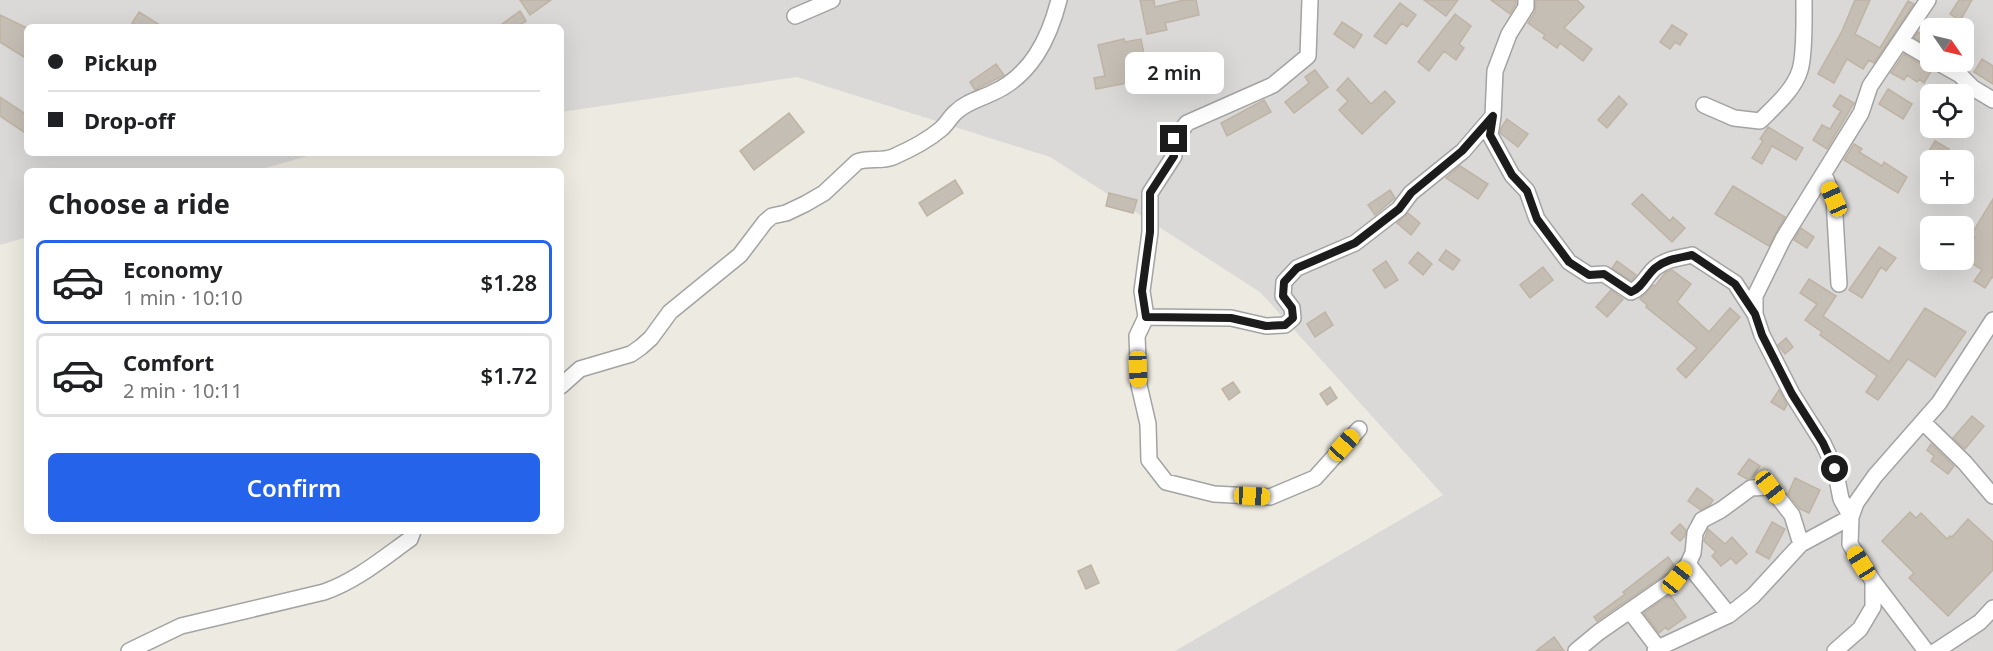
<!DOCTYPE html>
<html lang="en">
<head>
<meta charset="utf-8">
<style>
  body { margin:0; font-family:"Noto Sans",sans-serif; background:#f2f2f2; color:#202124; height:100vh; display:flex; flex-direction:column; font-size:22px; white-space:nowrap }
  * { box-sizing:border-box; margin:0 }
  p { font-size:20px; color:#757577 }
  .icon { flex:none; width:33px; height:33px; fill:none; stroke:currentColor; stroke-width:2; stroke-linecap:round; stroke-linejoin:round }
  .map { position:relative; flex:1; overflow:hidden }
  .sheet { position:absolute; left:24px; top:168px; width:540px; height:366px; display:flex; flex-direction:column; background:#fff; border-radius:9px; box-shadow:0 6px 24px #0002 }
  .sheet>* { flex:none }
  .banner { position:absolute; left:24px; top:24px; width:540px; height:132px; border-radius:9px; box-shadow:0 6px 24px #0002; display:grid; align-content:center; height:132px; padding:0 24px; background:#fff }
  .needle { width:39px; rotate:124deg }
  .tools { position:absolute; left:1920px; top:18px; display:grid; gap:12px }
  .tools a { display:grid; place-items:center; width:54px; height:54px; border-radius:9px; background:#fff; box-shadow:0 6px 24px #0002; font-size:30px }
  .end { position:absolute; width:27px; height:27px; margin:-14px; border:8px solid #1c1c1c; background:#fff; box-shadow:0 0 0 3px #fff }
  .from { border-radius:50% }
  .bubble { position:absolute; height:42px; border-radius:9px; background:#fff; box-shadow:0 6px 24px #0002; font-size:20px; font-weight:600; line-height:42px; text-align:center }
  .car { position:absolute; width:18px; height:36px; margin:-18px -9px; border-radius:8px; box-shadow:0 0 4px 2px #0007; background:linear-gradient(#f5c518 24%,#345 0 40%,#f5c518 0 76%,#345 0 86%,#f5c518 0) }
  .banner b { display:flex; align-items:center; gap:21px; height:57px; font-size:22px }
  .banner b+b { border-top:2px solid #e0e0e0 }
  .banner i { width:15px; height:15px; background:#202124 }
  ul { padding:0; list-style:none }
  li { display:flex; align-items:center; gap:18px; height:84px; margin:0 12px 9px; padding:0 12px; border:3px solid #e0e0e0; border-radius:9px }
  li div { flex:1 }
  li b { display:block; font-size:22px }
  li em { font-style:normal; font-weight:600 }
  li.active { border-color:#2563eb }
  li>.icon { width:54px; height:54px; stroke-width:1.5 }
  h2 { padding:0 24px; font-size:27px; line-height:72px }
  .cta { display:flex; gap:12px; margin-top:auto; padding:12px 24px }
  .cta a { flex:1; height:69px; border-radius:9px; background:#2563eb; color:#fff; font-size:24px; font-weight:600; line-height:69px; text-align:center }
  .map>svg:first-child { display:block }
</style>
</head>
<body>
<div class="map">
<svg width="1993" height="651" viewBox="0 0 1993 651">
  <rect width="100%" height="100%" fill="#edebe1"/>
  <path fill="#dad9d8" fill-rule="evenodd" d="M0 0H1993V651H1175L1443 495 1260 292 1050 157 797 77 561 112V27H27V153H318L255 171H27V237L0 245ZM1930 28H1964V62H1930ZM1930 94H1964V128H1930ZM1930 160H1964V194H1930ZM1930 226H1964V260H1930Z"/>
  <path fill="#c5beb4" stroke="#bfb3a3" stroke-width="1.5" d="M520 0H551L530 15Z
    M1140 0H1154L1155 7 1184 0H1196L1199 15 1165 23 1167 30 1147 34Z
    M1424 0H1458L1446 16Z
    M1491 0H1516V4L1510 14Z
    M1536 0H1577L1584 7 1564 28 1592 49 1583 61 1560 43 1557 48 1543 38 1545 35 1528 23 1535 12Z
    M1855 0H1870L1855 34 1880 48 1908 1 1914 4 1874 63 1869 60 1863 69 1847 59 1834 83 1818 74 1842 31Z
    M1959 0H1972L1960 21 1950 14Z
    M1400 3 1416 15 1407 27 1402 23 1386 44 1374 36Z
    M520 11 526 21 517 27H498Z
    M139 12 163 27H138L132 23Z
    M1455 14 1471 26 1459 44 1464 48 1456 60 1444 51 1429 71 1418 62Z
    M0 15 27 28V59L0 42Z
    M1342 22 1362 35 1354 48 1334 34Z
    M1672 25 1687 34 1680 45 1675 42 1670 49 1660 42Z
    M1918 32 1930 39V47L1914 38Z
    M1124 39 1125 42 1141 39 1147 69 1125 74 1127 83 1096 89 1094 78 1105 76 1098 45Z
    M1904 54 1932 70 1924 83 1919 79 1917 82 1907 75 1904 80 1891 73Z
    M1982 59 1993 66V84L1974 72Z
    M996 64 1004 75 975 90 970 82Z
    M1315 70 1328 87 1294 113 1285 102 1309 83 1305 77Z
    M1348 78 1371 104 1385 91 1395 102 1362 134 1339 110 1348 101 1337 90Z
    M1888 89 1912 104 1903 119 1879 104Z
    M1840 95 1854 103 1827 149 1813 140 1822 125 1830 129 1841 111 1833 106Z
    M1619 96 1627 104 1607 128 1598 120Z
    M0 97 27 115V134L0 116Z
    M1264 100 1271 112 1227 136 1221 123Z
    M789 113 804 132 754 170 740 151Z
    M1507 119 1528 134 1518 147 1500 133 1501 128Z
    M1768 127 1803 148 1796 160 1772 146 1762 164 1752 158 1763 141 1760 139Z
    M1935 141 1949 149 1942 160H1938L1927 154Z
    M1854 144 1862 149 1859 152 1882 166 1884 162 1907 177 1898 193 1844 160Z
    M1460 166 1488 184 1478 199 1446 178Z
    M955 180 963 193 927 216 919 203Z
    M1733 186 1785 217 1769 246 1715 214Z
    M1390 190 1395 198 1375 215 1368 205Z
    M1109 193 1137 200 1133 213 1106 206Z
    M1642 194 1670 221 1673 217 1685 228 1672 242 1632 204Z
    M1993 199V278L1992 277 1985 288 1974 281 1982 270 1964 258V253L1975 237 1971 235Z
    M1408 213 1420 223 1411 235 1397 223Z
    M1801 228 1814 237 1807 248 1794 240Z
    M1879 247 1896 258 1886 271 1881 267 1862 298 1849 290Z
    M1446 250 1460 260 1453 270 1439 260Z
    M1418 252 1432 264 1423 275 1409 263Z
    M1386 261 1398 280 1385 288 1373 270Z
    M1617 261 1636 275 1631 281 1612 268Z
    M1543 267 1553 280 1530 298 1520 285Z
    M1672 270 1691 284 1677 302 1709 332 1730 308 1740 317 1686 378 1677 369 1697 348 1646 307 1647 305 1640 299 1653 285 1655 286 1666 272Z
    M1809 279 1836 296 1823 316 1888 361 1889 362 1925 308 1966 332 1935 377 1908 359 1878 400 1866 392 1877 376 1820 335 1822 332 1805 320 1817 304 1800 293Z
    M1611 290 1623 299 1607 317 1596 307Z
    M1325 312 1333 325 1315 337 1307 324Z
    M1786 338 1793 347 1785 354 1778 345Z
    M1233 382 1240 392 1229 400 1222 389Z
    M1330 387 1337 398 1327 405 1320 394Z
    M1779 390 1787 405 1784 410 1771 402Z
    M1972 416 1984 426 1965 449 1953 438Z
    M1931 444 1954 466 1948 474 1931 461 1934 456 1927 450Z
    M1749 459 1760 466 1752 478 1747 479 1738 474Z
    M1795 478 1820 490 1809 513 1800 509 1788 494Z
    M1697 488 1713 500 1710 505 1701 510 1688 501Z
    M1910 512 1916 518 1921 513 1947 539 1950 536 1952 537 1968 519 1993 542V570L1948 616 1909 578 1914 573 1882 541Z
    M1772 522 1785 529 1769 559 1756 552Z
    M1680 524 1686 530 1685 536 1680 541 1671 533Z
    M1708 529 1725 544 1732 537 1747 554 1736 564 1731 558 1721 566 1712 556 1716 552 1704 541Z
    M1668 557 1674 565 1670 571 1597 621 1594 617 1625 594 1623 592Z
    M1091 565 1099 583 1086 589 1078 571Z
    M1670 595 1686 617 1668 630 1666 627 1659 633 1644 613Z
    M1554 637 1564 651H1536Z"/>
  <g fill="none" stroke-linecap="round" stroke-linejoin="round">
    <defs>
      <path id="minor" d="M1310 0 1308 56 1273 85 1187 123 1175 139 1174 156 1150 193V232L1142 291 1146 317 1137 336 1139 385 1148 424 1149 460 1166 482 1214 494 1270 497 1315 478 1359 429
        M1526 0V7L1509 34 1495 71 1493 116 1490 135 1512 175 1527 191 1537 219 1569 262 1589 275 1604 274 1631 292C1642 288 1646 276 1655 268 1666 259 1679 258 1692 255L1735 283 1755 314
        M795 16 832 0
        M1901 41 1930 58
        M1937 62 1960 75 1973 88 1993 100
        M1704 105 1734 118 1760 121C1775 106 1794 90 1800 70 1805 54 1804 18 1804 0
        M1824 174 1834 199 1839 284
        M1146 317 1231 318 1266 326 1285 325 1293 318 1292 308 1283 296 1284 282 1297 268 1355 243 1399 209 1411 193 1463 151 1493 116
        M561 386 580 369 631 354 641 347 651 338 670 312 740 255 765 222 772 216 786 213 805 204 824 193 857 162C869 157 881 162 893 157 909 150 927 141 941 129 947 124 950 117 956 112 966 102 980 99 992 93 1031 76 1049 39 1059 0
        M1923 422 1965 463 1993 496
        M1688 564 1729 615
        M1630 611 1658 648
        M129 651 181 626 324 592C356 581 382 559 410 539L413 531
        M1576 651 1599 632 1677 578 1688 564 1693 553 1695 533 1702 520 1721 510 1751 488 1770 487 1792 515 1801 544
        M1655 651 1658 648 1729 615 1753 596 1801 544 1851 517 1856 503 1875 476 1939 403 1993 320
        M1835 651 1860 629 1873 607V581
        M1926 651 1873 581 1850 544 1851 517 1841 499 1835 469 1823 443 1792 394 1762 335 1755 314V296L1783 239 1861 113 1870 86 1928 0
        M1936 651 1980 622 1993 608"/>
    </defs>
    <use href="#minor" stroke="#a3a3a3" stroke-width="18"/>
    <use href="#minor" stroke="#fff" stroke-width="15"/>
  </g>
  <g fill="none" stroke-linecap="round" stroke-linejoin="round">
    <path stroke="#1c1c1c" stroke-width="8" d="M1174 139V156L1150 193V232L1142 291 1146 317 1231 318 1266 326 1285 325 1293 318 1292 308 1283 296 1284 282 1297 268 1355 243 1399 209 1411 193 1462 151 1493 116 1490 135 1512 175 1527 191 1537 219 1569 262 1589 275 1604 274 1631 292C1642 288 1646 276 1655 268 1666 259 1679 258 1692 255L1735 284 1755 314 1762 335 1792 394 1823 443 1835 469"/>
  </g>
</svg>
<div class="tools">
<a><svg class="needle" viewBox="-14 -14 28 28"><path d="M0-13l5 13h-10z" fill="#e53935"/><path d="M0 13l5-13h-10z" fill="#757577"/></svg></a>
<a><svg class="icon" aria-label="locate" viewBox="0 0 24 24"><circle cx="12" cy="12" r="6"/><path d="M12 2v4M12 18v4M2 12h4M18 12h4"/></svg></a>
<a>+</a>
<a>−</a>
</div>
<i class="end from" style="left:1835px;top:469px"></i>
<i class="end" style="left:1174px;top:139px"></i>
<div class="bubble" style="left:1125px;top:52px;width:99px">2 min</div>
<i class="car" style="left:1834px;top:199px;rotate:336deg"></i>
<i class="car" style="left:1138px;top:369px;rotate:178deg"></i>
<i class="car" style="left:1344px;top:445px;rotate:42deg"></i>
<i class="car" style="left:1770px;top:487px;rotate:142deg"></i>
<i class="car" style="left:1252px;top:496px;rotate:93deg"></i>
<i class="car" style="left:1861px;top:563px;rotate:328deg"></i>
<i class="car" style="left:1677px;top:578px;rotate:39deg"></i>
<div class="banner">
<b><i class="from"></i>Pickup</b>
<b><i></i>Drop-off</b>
</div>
<section class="sheet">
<h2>Choose a ride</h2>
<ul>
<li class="active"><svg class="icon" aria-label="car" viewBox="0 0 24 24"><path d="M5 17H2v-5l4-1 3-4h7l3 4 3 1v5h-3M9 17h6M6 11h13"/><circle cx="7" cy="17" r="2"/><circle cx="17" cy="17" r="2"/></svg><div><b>Economy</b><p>1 min · 10:10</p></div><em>$1.28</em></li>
<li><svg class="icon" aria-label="car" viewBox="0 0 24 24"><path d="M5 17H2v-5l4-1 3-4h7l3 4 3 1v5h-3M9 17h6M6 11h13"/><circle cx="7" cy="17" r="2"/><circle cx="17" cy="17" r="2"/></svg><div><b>Comfort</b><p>2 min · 10:11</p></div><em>$1.72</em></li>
</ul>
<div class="cta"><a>Confirm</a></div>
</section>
</div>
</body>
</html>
